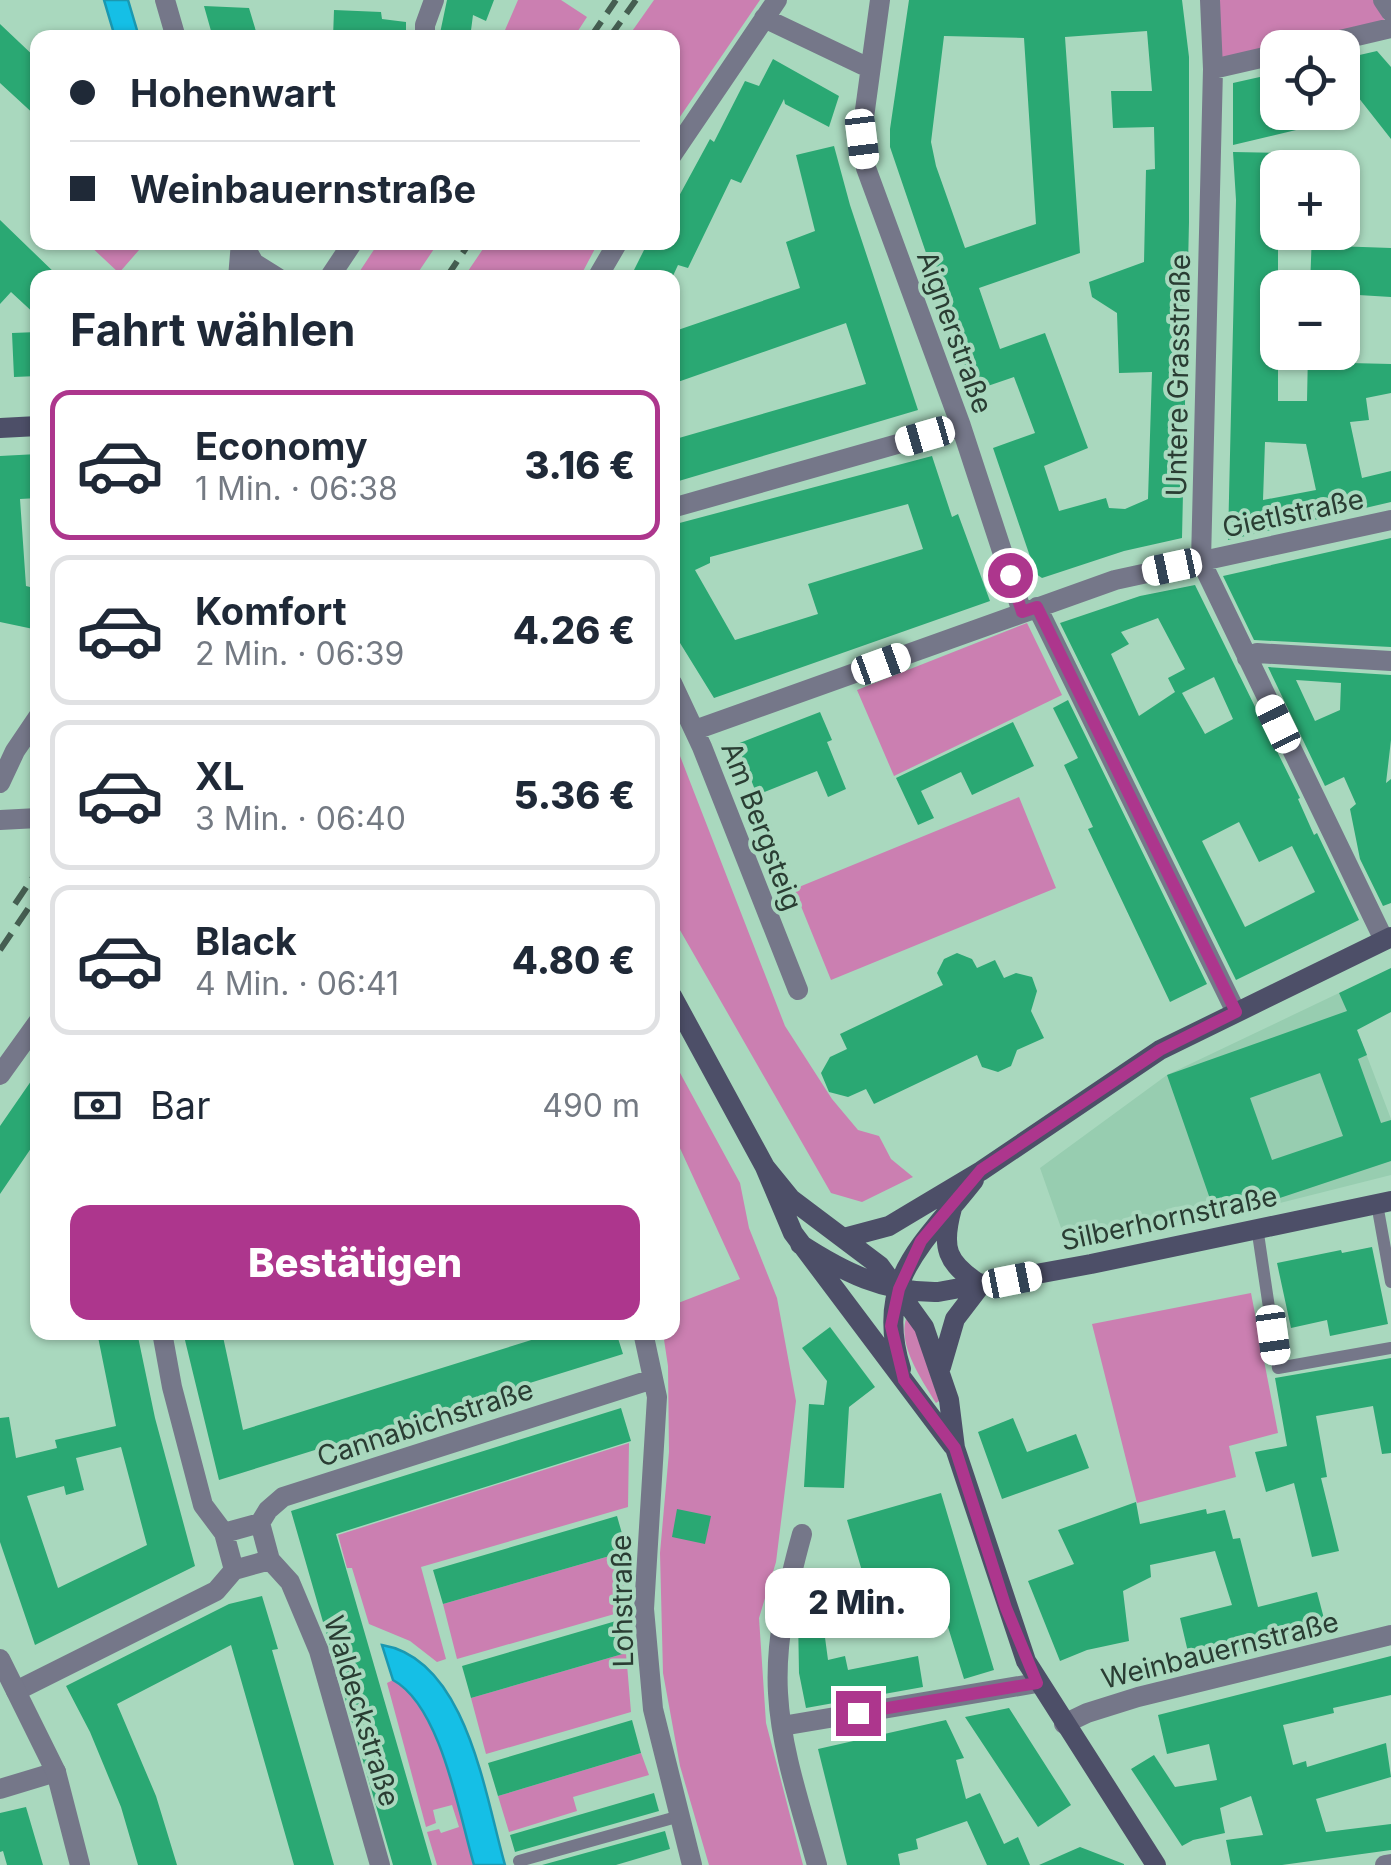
<!DOCTYPE html>
<html lang="de">
<head>
<meta charset="utf-8">
<style>
  body { margin:0; font-family:Inter,sans-serif; background:#f2f2f3; color:#1f2937; height:100vh; display:flex; flex-direction:column; font-size:38px; white-space:nowrap }
  * { box-sizing:border-box; margin:0 }
  p { font-size:32px; color:#747a83 }
  .icon { flex:none; width:55px; height:55px; fill:none; stroke:currentColor; stroke-width:2; stroke-linecap:round; stroke-linejoin:round }
  .map { position:relative; flex:1; overflow:hidden }
  .drawer { position:absolute; left:30px; top:270px; width:650px; height:1070px; display:flex; flex-direction:column; background:#fff; border-radius:20px; box-shadow:0 2px 8px #0004 }
  .drawer>* { flex:none }
  .banner { position:absolute; left:30px; top:30px; width:650px; height:220px; border-radius:20px; box-shadow:0 2px 8px #0004; display:grid; align-content:center; height:220px; padding:0 40px; background:#fff }
  .controls { position:absolute; left:1260px; top:30px; display:grid; gap:20px }
  .controls a { display:grid; place-items:center; width:100px; height:100px; border-radius:20px; background:#fff; box-shadow:0 2px 8px #0004; font-size:50px }
  .end { position:absolute; width:45px; height:45px; margin:-22px; border:12px solid #ad368d; background:#fff; box-shadow:0 0 0 5px #fff }
  .from { border-radius:50% }
  .bubble { position:absolute; height:70px; border-radius:20px; background:#fff; box-shadow:0 2px 8px #0004; font-size:32px; font-weight:800; line-height:70px; text-align:center }
  .car { position:absolute; width:30px; height:60px; margin:-30px -15px; border-radius:12px; box-shadow:0 0 8px 2px #0007; background:linear-gradient(#fff 24%,#345 0 40%,#fff 0 76%,#345 0 86%,#fff 0) }
  .banner b { display:flex; align-items:center; gap:35px; height:95px; font-size:38px }
  .banner b+b { border-top:2px solid #e0e1e3 }
  .banner i { width:25px; height:25px; background:#1f2937 }
  ul { padding:0; list-style:none }
  li { display:flex; align-items:center; gap:30px; height:150px; margin:0 20px 15px; padding:0 20px; border:5px solid #e0e1e3; border-radius:20px }
  li div { flex:1 }
  li b { display:block; font-size:38px }
  li em { font-style:normal; font-weight:800 }
  li.active { border-color:#ad368d }
  li>.icon { width:90px; height:90px; stroke-width:1.5 }
  h2 { padding:0 40px; font-size:45px; line-height:120px }
  .pay { display:flex; align-items:center; gap:25px; height:110px; padding:0 40px; font-size:38px }
  .pay p { margin-inline-start:auto }
  .action { display:flex; gap:20px; margin-top:auto; padding:20px 40px }
  .action a { flex:1; height:115px; border-radius:20px; background:#ad368d; color:#fff; font-size:40px; font-weight:800; line-height:115px; text-align:center }
  .map>svg:first-child { display:block }
</style>
</head>
<body>
<div class="map">
<svg width="1391" height="1865" viewBox="0 0 1391 1865">
  <rect width="100%" height="100%" fill="#a9d8be"/>
  <path fill="#97cdb0" d="M1339 993 1357 1030 1391 1119V1175L1217 1219 1215 1217 1066 1242 1040 1168 1167 1075Z"/>
  <path fill="#cb7fb1" d="M518 0H561L587 17 574 37H502Z
    M654 0H760L673 127 672 38 628 37Z
    M1217 0H1373L1388 26 1293 47 1278 48 1221 64Z
    M146 242 119 273 87 243V242Z
    M379 242H438V243L415 277H356Z
    M487 243V242L598 243 580 277H464Z
    M1027 623 1062 695 894 776 857 690Z
    M673 738 785 1026 832 1099 858 1130 879 1136 891 1159 913 1177 862 1202 831 1193 673 918Z
    M1019 797 1056 888 831 980 794 889Z
    M673 1060 740 1183 749 1228 777 1298 796 1401 776 1562 759 1618 766 1723 803 1865H709L680 1766 663 1673 660 1553 669 1452 668 1366 663 1333 672 1332 673 1305 740 1279 673 1133Z
    M1251 1293 1278 1433 1229 1446 1236 1477 1137 1503 1092 1324Z
    M906 1319 914 1326 939 1401 936 1403C922 1380 898 1346 906 1319Z
    M629 1443 628 1507 421 1567 446 1659 437 1662 410 1641 369 1624 352 1568H347L338 1535Z
    M627 1551 625 1611 457 1659 443 1604Z
    M626 1653 631 1712 486 1754 471 1698Z
    M393 1680C441 1706 459 1814 474 1865H437L427 1832 439 1829 441 1833 459 1827 452 1805 433 1810 436 1823 426 1827 387 1683Z
    M641 1753 649 1775 573 1797 577 1811 509 1832 498 1796Z"/>
  <path fill="#15bfe6" stroke="#1b98b0" stroke-width="2.5" d="M104 0H128L139 37H115Z
    M382 1645C467 1659 485 1796 505 1865H474C459 1814 441 1706 393 1680Z"/>
  <path fill="#2aa873" fill-rule="evenodd" d="M447 0H494L486 21 473 15 470 38H439Z
    M909 0H1182L1189 57V222L1182 538 1124 551 1042 578 1036 574 993 448 1035 433 1014 377 973 391 890 147V129ZM1147 31 1152 91H1111L1113 128 1154 127 1155 169 1146 170 1144 262 1089 282 1092 297 1117 313 1119 373 1152 372 1148 499 1125 509 1109 508 1106 498 1059 511 1044 466 1088 448 1045 333 1000 349 979 288 1080 253 1065 37ZM944 36 1024 38 1036 224 965 248 936 166 931 142Z
    M204 6 249 8 258 38H213Z
    M334 10 381 12 382 19 406 22V38H333Z
    M0 24 38 60V118L0 83Z
    M1377 51 1391 67V139L1358 97 1342 101V59Z
    M773 59 839 96 829 127 785 104 784 99 741 183 731 179 688 268 678 265 672 278H630L648 242H672V209L710 139 714 142 745 81 759 86Z
    M1278 73V112H1341L1342 119 1233 145V83Z
    M834 146 850 205 918 410 672 483V440L866 384 846 323 672 384V332L800 288 786 242 815 231 796 155Z
    M1233 152 1278 153V401H1307L1308 352H1350V363L1391 364V393L1366 398 1369 420 1350 422 1362 478 1391 471V502L1228 540 1236 200ZM1265 442 1306 444 1316 490 1263 500Z
    M0 220 60 278H38V317L11 292 0 304Z
    M1312 232H1334V246L1391 248V297L1342 294V288H1310Z
    M38 332V376L14 377 12 333Z
    M38 454V498L20 499 26 586 38 589V630L0 622V456Z
    M932 456 952 517 958 514 990 601 714 698 672 630V525ZM908 504 923 549 808 584 818 614 735 640 695 570 710 563V557Z
    M1391 538V647L1254 640 1223 576Z
    M1195 585 1300 798 1298 799 1314 835 1317 833 1359 920 1236 980 1060 623 1140 596ZM1158 618 1185 669 1168 678 1175 692 1139 716 1111 654 1129 644 1121 632ZM1214 677 1233 719 1205 734 1182 693ZM1239 822 1259 862 1292 846 1315 892 1245 927 1202 841Z
    M1268 667 1391 675V740L1386 783 1391 779V903L1383 906 1360 859 1350 809 1356 804 1344 777 1325 786ZM1296 680 1341 683 1340 710 1315 721Z
    M1068 700 1207 984 1170 1002 1088 829 1093 827 1064 765 1078 758 1053 708Z
    M820 712 832 740 827 742 846 789 828 797 817 771 757 795 737 744Z
    M1013 722 1034 766 972 795 961 772 921 791 934 818 918 825 896 778Z
    M957 953 972 959 977 968 995 960 1004 978 1016 973 1032 977 1037 991 1031 1011 1044 1038 1017 1050 1011 1066 998 1072 982 1067 977 1055 874 1104 866 1089 848 1097 829 1092 821 1073 830 1057 847 1049 840 1034 943 985 937 973 944 959Z
    M1391 968V1012L1357 1030 1367 1055 1358 1059 1381 1123 1391 1120V1161L1217 1219 1167 1075 1347 1011 1339 993ZM1320 1073 1343 1136 1272 1160 1250 1098Z
    M38 1071V1138L0 1194V1126Z
    M1372 1247 1388 1324 1330 1336 1327 1320 1291 1328 1277 1263 1341 1250 1342 1253Z
    M830 1327 875 1387 849 1407 844 1488 804 1487 809 1404 824 1405 827 1381 802 1348Z
    M97 1332H137L155 1418 195 1566 35 1645 0 1542V1418L9 1417 16 1458 57 1448 55 1440 116 1426ZM121 1447 147 1545 58 1588 27 1496 64 1486 66 1495 84 1490 76 1458Z
    M183 1332H222L243 1430 557 1332H616L623 1354 219 1480Z
    M1391 1358V1453L1382 1454 1373 1406 1316 1416 1327 1477 1321 1478 1339 1551 1312 1557 1294 1483 1266 1492 1255 1452 1287 1446 1275 1378Z
    M621 1408 631 1441 336 1534 432 1865H393L291 1511Z
    M1013 1418 1027 1452 1076 1434 1089 1468 1002 1499 978 1432Z
    M941 1493 994 1670 964 1679 948 1627 933 1631 922 1591 872 1605 847 1520Z
    M1136 1502 1140 1524 1206 1509 1207 1514 1225 1510 1233 1539 1240 1538 1258 1607 1317 1592 1327 1630 1191 1665 1180 1618 1232 1605 1215 1551 1150 1565 1151 1577 1123 1591 1129 1641 1087 1650 1060 1661 1028 1581 1074 1564 1058 1530Z
    M677 1509 711 1516 705 1544 672 1537Z
    M617 1516 627 1551 443 1604 433 1570Z
    M262 1596 278 1649 272 1650 334 1865H294L231 1645 117 1704 156 1796 177 1865H138L121 1807 90 1732 66 1686 229 1604Z
    M822 1615 828 1660 845 1656 848 1670 918 1656 923 1687 806 1708 799 1673 798 1616Z
    M616 1621 626 1653 471 1698 462 1666Z
    M1391 1656V1695L1333 1708 1334 1713 1283 1725 1293 1765 1306 1761 1307 1767 1386 1743 1391 1777 1316 1799 1326 1832 1391 1824V1850L1282 1865H1231L1226 1840 1263 1835 1251 1796 1220 1808 1225 1833 1193 1840 1182 1846 1131 1769 1154 1755 1175 1787 1217 1780 1209 1744 1167 1754 1158 1715Z
    M1009 1708 1071 1805 1038 1827 965 1717Z
    M632 1720 641 1753 498 1796 488 1763Z
    M946 1720 964 1758 956 1760 966 1799 980 1793 1004 1844 1018 1837 1030 1865H987L967 1821 916 1839 918 1849 898 1854 900 1865H847L818 1749Z
    M654 1793 659 1811 515 1852 510 1835Z
    M26 1807 43 1865H7L3 1851 0 1852V1813Z
    M665 1831 670 1849 616 1865H542Z
    M1080 1847 1124 1864V1865H1039Z"/>
  <g fill="none" stroke-linecap="round" stroke-linejoin="round">
    <path stroke="#757789" stroke-width="12" d="M1377 1204 1391 1282
      M1257 1227 1278 1368 1391 1348
      M519 1861 680 1816"/>
    <path stroke="#757789" stroke-width="20" d="M165 0 176 38
      M880 0 862 132 866 168 961 426 1022 612
      M1210 0 1213 69 1278 54
      M1383 0 1391 12
      M764 18 869 68
      M425 38V25L434 0
      M1306 48 1391 28
      M1213 69 1201 561 1384 940
      M672 155 777 0
      M242 242 254 263 278 278
      M238 278 241 242
      M329 278 353 242
      M597 278 618 242
      M672 508 961 426
      M1037 607 1236 1012
      M1247 658 1257 653 1391 661
      M672 683 702 747 798 990
      M695 730 1115 580 1391 520
      M0 783 15 751 38 717
      M0 820 38 818
      M0 1075 38 1022
      M162 1332 172 1387 203 1505 224 1533 234 1570
      M643 1332 657 1397 644 1609 653 1709 692 1865
      M260 1523 270 1560 290 1582 319 1651 380 1865
      M224 1533 260 1523 268 1510 283 1497 653 1379
      M802 1534C788 1585 775 1640 778 1693 781 1751 802 1810 817 1865
      M16 1691 216 1591 234 1570 270 1560
      M1064 1724 1087 1713 1138 1697 1391 1635
      M782 1726 1037 1683
      M0 1789 56 1772
      M1385 1865 1391 1864"/>
    <path stroke="#757789" stroke-width="20" d="M0 1659 56 1772 80 1865"/>
    <path stroke="#4d4f68" stroke-width="20" d="M0 428 38 426
      M672 996 765 1167 793 1233 953 1446
      M765 1167 791 1199 880 1266 924 1327 949 1400 955 1448 1026 1661 1156 1865
      M952 1208C941 1248 946 1263 981 1285
      M844 1238 889 1226 909 1214 981 1171 1160 1050 1391 937
      M800 1244C843 1272 885 1293 938 1292L1091 1264 1391 1201
      M941 1367 955 1319 981 1285
      M901 1369C873 1279 925 1243 974 1180"/>
    <path stroke="#455e51" stroke-width="6" stroke-dasharray="20 10" stroke-linecap="butt" d="M590 38 616 0
      M609 38 636 0
      M446 278 470 242
      M15 904 38 870
      M0 950 38 894"/>
  </g>
  <g fill="none" stroke-linecap="round" stroke-linejoin="round">
    <path stroke="#ad368d" stroke-width="12" d="M858 1713 1037 1683 1006 1608 955 1448 904 1380 891 1326 899 1289 921 1241 981 1170 1160 1050 1236 1012 1037 607 1022 612 1010 575"/>
  </g>
  <g text-anchor="middle" dominant-baseline="central" stroke-width="8" stroke-linejoin="round" paint-order="stroke">
    <g font-size="28" fill="#2a3d33" stroke="#a9d8be">
      <text transform="translate(955 332) rotate(70)">Aignerstraße</text>
      <text transform="translate(1178 375) rotate(-89)">Untere Grasstraße</text>
      <text transform="translate(1293 513) rotate(-12)">Gietlstraße</text>
      <text transform="translate(762 826) rotate(69)">Am Bergsteig</text>
      <text transform="translate(1169 1218) rotate(-12)">Silberhornstraße</text>
      <text transform="translate(425 1423) rotate(-18)">Cannabichstraße</text>
      <text transform="translate(622 1601) rotate(-91)">Lohstraße</text>
      <text transform="translate(1220 1650) rotate(-14)">Weinbauernstraße</text>
      <text transform="translate(362 1711) rotate(73)">Waldeckstraße</text>
    </g>
  </g>
</svg>
<div class="controls">
<a><svg class="icon" aria-label="locate" viewBox="0 0 24 24"><circle cx="12" cy="12" r="6"/><path d="M12 2v4M12 18v4M2 12h4M18 12h4"/></svg></a>
<a>+</a>
<a>−</a>
</div>
<i class="end from" style="left:1010px;top:575px"></i>
<i class="end" style="left:858px;top:1713px"></i>
<div class="bubble" style="left:765px;top:1568px;width:185px">2 Min.</div>
<i class="car" style="left:862px;top:139px;rotate:173deg"></i>
<i class="car" style="left:925px;top:436px;rotate:254deg"></i>
<i class="car" style="left:1172px;top:567px;rotate:258deg"></i>
<i class="car" style="left:881px;top:664px;rotate:70deg"></i>
<i class="car" style="left:1278px;top:724px;rotate:334deg"></i>
<i class="car" style="left:1012px;top:1280px;rotate:79deg"></i>
<i class="car" style="left:1273px;top:1335px;rotate:172deg"></i>
<div class="banner">
<b><i class="from"></i>Hohenwart</b>
<b><i></i>Weinbauernstraße</b>
</div>
<section class="drawer">
<h2>Fahrt wählen</h2>
<ul>
<li class="active"><svg class="icon" aria-label="car" viewBox="0 0 24 24"><path d="M5 17H2v-5l4-1 3-4h7l3 4 3 1v5h-3M9 17h6M6 11h13"/><circle cx="7" cy="17" r="2"/><circle cx="17" cy="17" r="2"/></svg><div><b>Economy</b><p>1 Min. · 06:38</p></div><em>3.16 €</em></li>
<li><svg class="icon" aria-label="car" viewBox="0 0 24 24"><path d="M5 17H2v-5l4-1 3-4h7l3 4 3 1v5h-3M9 17h6M6 11h13"/><circle cx="7" cy="17" r="2"/><circle cx="17" cy="17" r="2"/></svg><div><b>Komfort</b><p>2 Min. · 06:39</p></div><em>4.26 €</em></li>
<li><svg class="icon" aria-label="car" viewBox="0 0 24 24"><path d="M5 17H2v-5l4-1 3-4h7l3 4 3 1v5h-3M9 17h6M6 11h13"/><circle cx="7" cy="17" r="2"/><circle cx="17" cy="17" r="2"/></svg><div><b>XL</b><p>3 Min. · 06:40</p></div><em>5.36 €</em></li>
<li><svg class="icon" aria-label="car" viewBox="0 0 24 24"><path d="M5 17H2v-5l4-1 3-4h7l3 4 3 1v5h-3M9 17h6M6 11h13"/><circle cx="7" cy="17" r="2"/><circle cx="17" cy="17" r="2"/></svg><div><b>Black</b><p>4 Min. · 06:41</p></div><em>4.80 €</em></li>
</ul>
<div class="pay"><svg class="icon" aria-label="cash" viewBox="0 0 24 24"><path d="M3 7h18v10H3z"/><circle cx="12" cy="12" r="2"/></svg>Bar<p>490 m</p></div>
<div class="action"><a>Bestätigen</a></div>
</section>
</div>
</body>
</html>
